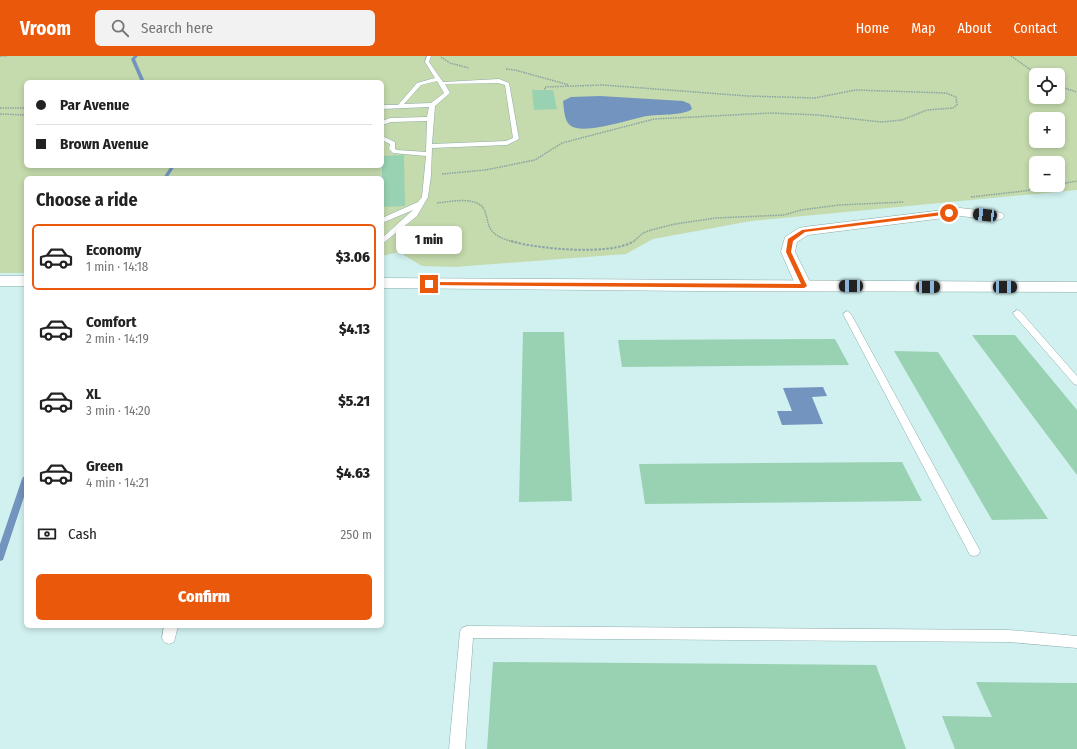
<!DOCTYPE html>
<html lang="en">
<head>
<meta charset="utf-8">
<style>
  body { margin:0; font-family:"Fira Sans Condensed",sans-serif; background:#f2f2f2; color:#222; height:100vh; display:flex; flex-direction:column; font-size:15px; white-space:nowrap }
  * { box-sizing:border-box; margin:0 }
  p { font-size:13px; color:#767676 }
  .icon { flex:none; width:22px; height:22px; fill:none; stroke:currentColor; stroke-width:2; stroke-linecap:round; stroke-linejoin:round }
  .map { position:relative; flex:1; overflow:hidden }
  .drawer { position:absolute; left:24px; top:120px; width:360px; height:452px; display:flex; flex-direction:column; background:#fff; border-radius:6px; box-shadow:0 2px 6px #0003 }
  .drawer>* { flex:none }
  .banner { position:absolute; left:24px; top:24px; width:360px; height:88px; border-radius:6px; box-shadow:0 2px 6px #0003; display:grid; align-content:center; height:88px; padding:0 12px; background:#fff }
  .tools { position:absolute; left:1029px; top:12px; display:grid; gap:8px }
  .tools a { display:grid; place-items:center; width:36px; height:36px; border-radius:6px; background:#fff; box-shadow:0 2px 6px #0003; font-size:20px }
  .end { position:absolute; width:18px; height:18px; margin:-9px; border:5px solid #ea580c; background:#fff; box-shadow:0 0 0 2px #fff }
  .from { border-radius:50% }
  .bubble { position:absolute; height:28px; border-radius:6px; background:#fff; box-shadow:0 2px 6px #0003; font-size:13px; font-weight:800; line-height:28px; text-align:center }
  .car { position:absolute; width:12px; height:24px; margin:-12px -6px; border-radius:5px; box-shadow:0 0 3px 1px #0007; background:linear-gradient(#222 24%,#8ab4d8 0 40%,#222 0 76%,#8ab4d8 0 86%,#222 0) }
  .banner b { display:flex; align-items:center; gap:14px; height:38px; font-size:15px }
  .banner b+b { border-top:1px solid #e0e0e0 }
  .banner i { width:10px; height:10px; background:#222 }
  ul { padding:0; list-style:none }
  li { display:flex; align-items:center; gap:12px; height:66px; margin:0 8px 6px; padding:0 4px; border:2px solid transparent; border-radius:6px }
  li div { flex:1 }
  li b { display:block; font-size:15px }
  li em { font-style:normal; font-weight:800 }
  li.active { border-color:#ea580c }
  li>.icon { width:36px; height:36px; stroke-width:1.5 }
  h2 { padding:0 12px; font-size:18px; line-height:48px }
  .pay { display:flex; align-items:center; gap:10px; height:44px; padding:0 12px; font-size:15px }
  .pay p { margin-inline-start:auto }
  .primary-button { display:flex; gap:8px; margin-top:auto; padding:8px 12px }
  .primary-button a { flex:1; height:46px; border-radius:6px; background:#ea580c; color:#fff; font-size:16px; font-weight:800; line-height:46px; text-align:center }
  header { display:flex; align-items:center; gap:24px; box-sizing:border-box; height:56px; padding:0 20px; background:#ea580c; color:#fff }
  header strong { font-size:19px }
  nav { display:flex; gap:22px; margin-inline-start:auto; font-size:14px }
  .search { width:280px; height:36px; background:#f2f2f2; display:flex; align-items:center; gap:10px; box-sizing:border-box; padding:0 14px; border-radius:6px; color:#767676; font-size:15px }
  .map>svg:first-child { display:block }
</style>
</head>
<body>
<header>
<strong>Vroom</strong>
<div class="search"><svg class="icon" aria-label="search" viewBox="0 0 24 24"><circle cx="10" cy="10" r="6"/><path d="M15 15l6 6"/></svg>Search here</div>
<nav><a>Home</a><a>Map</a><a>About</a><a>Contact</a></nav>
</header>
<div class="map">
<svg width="1077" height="693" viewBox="0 0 1077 693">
  <rect width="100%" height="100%" fill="#d0f1ef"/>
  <path fill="#c5daad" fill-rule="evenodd" d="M0 0H1074L1077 1V134L751 165 653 183 626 198 455 211 422 210 399 196 382 200V122H26V217H0ZM1036 19H1058V41H1036ZM26 26H382V110H26ZM1036 63H1058V85H1036ZM1036 107H1058V129H1036Z"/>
  <path fill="#7294be" d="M600 40 683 45 690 48 692 53C683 60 659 58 647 60 630 63 585 79 571 70 564 66 564 52 563 45L571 41Z
    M823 331 827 340 812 341 823 368 782 369 777 355H792L783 332Z"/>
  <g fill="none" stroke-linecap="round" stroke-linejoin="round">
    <path fill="#7294be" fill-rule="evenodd" d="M134 0H138L135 3 145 26H141L131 3Z
      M171 110H175L167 122H163Z
      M26 420V435L3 504 0 505V488L22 423 23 421Z"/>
  </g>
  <path fill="#99d2b2" d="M532 34H553L557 53 534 54Z
    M404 99 405 150 382 151V100Z
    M523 276H564L572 445 519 446Z
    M972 279H1015L1077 354V419Z
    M835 283 849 309 622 311 618 284Z
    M894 295 938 296 1048 463 992 464Z
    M902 406 922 445 645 448 639 408Z
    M493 606 876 609 906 693H487Z
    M976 626 1077 627V693H955L942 660 992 661Z"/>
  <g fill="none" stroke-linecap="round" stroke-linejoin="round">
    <defs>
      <path id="lane" d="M427 0H431L429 6 443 26 499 23 509 27 519 83 507 89 432 92 431 119 428 141 417 160 382 188V182L413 154 382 167V162L418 146 422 141 426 100 393 97 389 93 390 88 382 84V80L395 86V93L397 94 426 96 427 65 391 66 382 69V65L390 62 427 61 429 51 382 53V49H398L417 27 435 22 425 6ZM437 25 444 37 431 47 404 48 421 29ZM498 27 505 29 513 82 506 85 432 88 435 50 450 37 445 28Z
        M1017 254 1020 255 1077 320V329L1074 328 1014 259 1013 257Z
        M847 255 851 258 978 491 980 495 978 499 974 500 970 499 843 258Z
        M164 570H178L174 586 169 588 164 586 162 582Z
        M467 570 1009 574 1077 580V592L1009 586 473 582 465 693H449L460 576 462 572Z"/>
      <path id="street" d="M960 152 997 156 1002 157 1004 160 1002 163 997 164 960 160 808 179 797 186 795 196 812 230 810 233 804 235 798 233 796 230 781 196 785 181 799 172 804 171Z"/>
      <path id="secondary" d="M0 220H26V230H0Z
        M382 222 1077 226V236L693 235 382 232Z"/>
    </defs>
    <use href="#lane" stroke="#8dadab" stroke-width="1"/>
    <use href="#street" stroke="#8dadab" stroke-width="1"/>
    <use href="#secondary" stroke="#8dadab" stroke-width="1"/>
    <path stroke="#8aa4a2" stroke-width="1.5" stroke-dasharray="1.5 1" stroke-linecap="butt" d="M0 0H7
      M1011 0 1038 19
      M441 1 450 7 469 12
      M506 13 515 14 569 29
      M1058 30 1077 36
      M0 52H26
      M0 58 26 59
      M442 118 485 114 535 104 562 87 654 63 771 57 818 59 881 66 902 64 927 54 953 52 957 49 956 41 946 37 855 34 815 42 747 40 603 29 545 31V34
      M971 141 1024 135 1077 125
      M437 147C449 146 465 142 477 147 489 152 485 167 492 175 498 182 507 184 514 186
      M633 186 643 177 651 174 675 168 716 162 784 159 801 154 839 149 904 146"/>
    <path stroke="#8aa4a2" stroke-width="2" stroke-dasharray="2.5 1.5" stroke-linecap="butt" d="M511 185C536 193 612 200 634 185"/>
    <use href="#lane" fill="#fff" fill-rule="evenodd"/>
    <use href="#street" fill="#fff" fill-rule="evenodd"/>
    <use href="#secondary" fill="#fff" fill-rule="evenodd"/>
  </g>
  <path fill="#ea580c" d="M949 155 951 158 805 176 793 185 791 196 807 230 804 232 429 229 426 228 429 226 801 228 786 196 788 183 802 174Z"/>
</svg>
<div class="tools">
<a><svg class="icon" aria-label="locate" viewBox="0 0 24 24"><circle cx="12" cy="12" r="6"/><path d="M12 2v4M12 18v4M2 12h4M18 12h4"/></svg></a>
<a>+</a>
<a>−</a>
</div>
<i class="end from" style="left:949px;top:157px"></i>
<i class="end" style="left:429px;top:228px"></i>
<div class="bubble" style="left:396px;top:170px;width:66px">1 min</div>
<i class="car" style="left:985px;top:159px;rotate:276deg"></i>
<i class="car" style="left:851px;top:230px;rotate:270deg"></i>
<i class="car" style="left:928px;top:231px;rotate:90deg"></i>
<i class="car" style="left:1005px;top:231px;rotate:90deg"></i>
<div class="banner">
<b><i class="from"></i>Par Avenue</b>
<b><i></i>Brown Avenue</b>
</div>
<section class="drawer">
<h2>Choose a ride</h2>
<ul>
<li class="active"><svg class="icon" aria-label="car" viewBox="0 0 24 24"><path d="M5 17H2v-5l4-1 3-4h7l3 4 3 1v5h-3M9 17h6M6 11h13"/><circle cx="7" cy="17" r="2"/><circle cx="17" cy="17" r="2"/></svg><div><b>Economy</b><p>1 min · 14:18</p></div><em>$3.06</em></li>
<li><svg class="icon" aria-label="car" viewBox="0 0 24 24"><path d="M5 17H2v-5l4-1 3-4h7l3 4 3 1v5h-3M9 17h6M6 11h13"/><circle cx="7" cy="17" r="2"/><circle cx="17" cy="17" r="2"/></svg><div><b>Comfort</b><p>2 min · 14:19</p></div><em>$4.13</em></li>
<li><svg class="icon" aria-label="car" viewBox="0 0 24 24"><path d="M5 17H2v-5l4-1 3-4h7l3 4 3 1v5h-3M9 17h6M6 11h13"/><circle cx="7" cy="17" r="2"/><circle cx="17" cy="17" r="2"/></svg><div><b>XL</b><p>3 min · 14:20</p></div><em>$5.21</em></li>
<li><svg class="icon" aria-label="car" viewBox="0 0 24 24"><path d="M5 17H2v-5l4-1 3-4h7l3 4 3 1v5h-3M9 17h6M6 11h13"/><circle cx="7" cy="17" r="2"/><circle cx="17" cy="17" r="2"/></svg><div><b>Green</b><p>4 min · 14:21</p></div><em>$4.63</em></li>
</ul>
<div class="pay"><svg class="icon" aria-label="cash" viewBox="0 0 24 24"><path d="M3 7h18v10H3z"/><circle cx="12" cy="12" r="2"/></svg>Cash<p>250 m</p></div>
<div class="primary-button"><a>Confirm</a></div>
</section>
</div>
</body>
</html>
